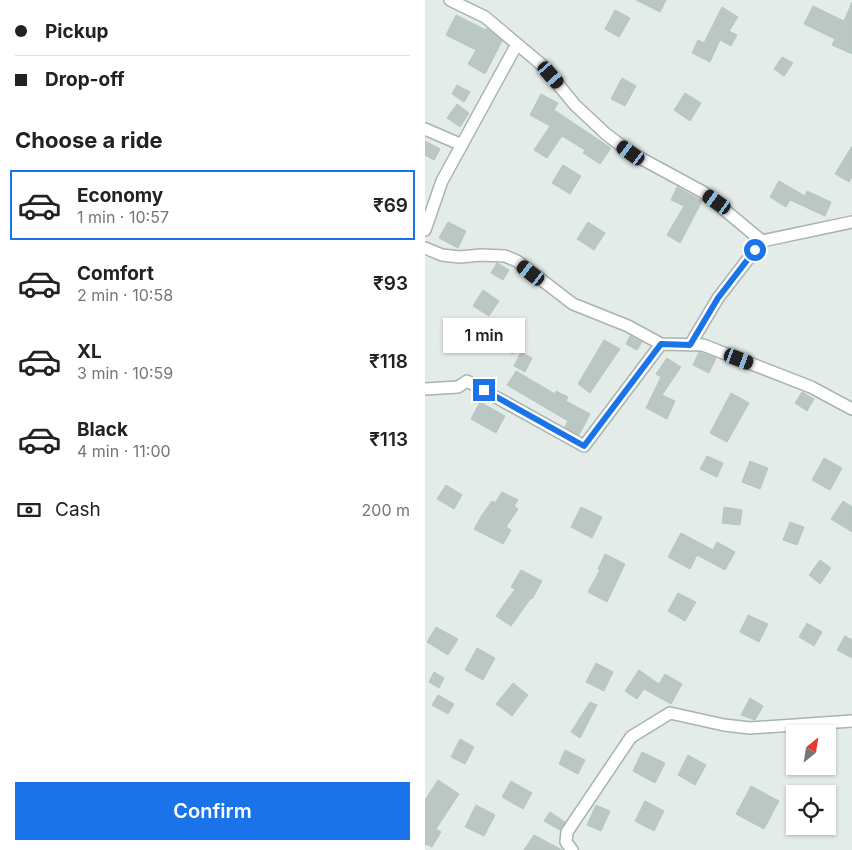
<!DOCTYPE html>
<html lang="en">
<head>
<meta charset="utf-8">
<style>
  body { margin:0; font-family:Inter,sans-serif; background:#f2f2f2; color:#222; height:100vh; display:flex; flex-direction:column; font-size:19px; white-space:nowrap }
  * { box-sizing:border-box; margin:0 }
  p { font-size:16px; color:#767676 }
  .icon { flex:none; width:28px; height:28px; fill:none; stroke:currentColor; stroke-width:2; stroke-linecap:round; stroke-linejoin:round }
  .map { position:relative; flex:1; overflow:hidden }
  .sheet { display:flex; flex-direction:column; background:#fff; width:425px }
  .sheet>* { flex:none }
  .banner { display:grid; align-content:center; height:110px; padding:0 15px; background:#fff }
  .needle { width:32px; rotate:30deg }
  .buttons { position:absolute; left:361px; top:725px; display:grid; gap:10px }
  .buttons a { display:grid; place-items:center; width:50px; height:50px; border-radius:0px; background:#fff; box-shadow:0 1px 4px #0004; font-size:25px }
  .end { position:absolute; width:22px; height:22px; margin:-11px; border:6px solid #1a73e8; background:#fff; box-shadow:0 0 0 2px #fff }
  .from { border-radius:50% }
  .bubble { position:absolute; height:35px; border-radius:0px; background:#fff; box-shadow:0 1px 4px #0004; font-size:16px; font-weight:600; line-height:35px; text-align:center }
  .car { position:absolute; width:15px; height:30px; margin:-15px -8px; border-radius:6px; box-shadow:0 0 4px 1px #0007; background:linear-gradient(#222 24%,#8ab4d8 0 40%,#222 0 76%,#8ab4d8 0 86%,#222 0) }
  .banner b { display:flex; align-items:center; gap:18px; height:48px; font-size:19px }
  .banner b+b { border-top:1px solid #e0e0e0 }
  .banner i { width:12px; height:12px; background:#222 }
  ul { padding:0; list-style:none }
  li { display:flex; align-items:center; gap:15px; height:70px; margin:0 10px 8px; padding:0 5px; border:2px solid transparent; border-radius:0px }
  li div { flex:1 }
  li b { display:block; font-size:19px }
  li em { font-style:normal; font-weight:600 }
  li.active { border-color:#1a73e8 }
  li>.icon { width:45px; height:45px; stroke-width:1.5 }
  h2 { padding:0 15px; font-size:22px; line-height:60px }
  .pay { display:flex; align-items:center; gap:12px; height:55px; padding:0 15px; font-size:19px }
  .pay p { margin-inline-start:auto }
  .action { display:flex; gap:10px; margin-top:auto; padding:10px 15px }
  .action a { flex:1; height:58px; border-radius:0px; background:#1a73e8; color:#fff; font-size:20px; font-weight:600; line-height:58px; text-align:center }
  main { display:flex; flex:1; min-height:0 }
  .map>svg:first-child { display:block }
</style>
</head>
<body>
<main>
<section class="sheet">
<div class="banner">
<b><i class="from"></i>Pickup</b>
<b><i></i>Drop-off</b>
</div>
<h2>Choose a ride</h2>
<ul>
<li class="active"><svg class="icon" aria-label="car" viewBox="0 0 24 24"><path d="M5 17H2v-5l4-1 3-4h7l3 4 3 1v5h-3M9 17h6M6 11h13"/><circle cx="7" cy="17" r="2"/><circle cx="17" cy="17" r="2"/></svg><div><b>Economy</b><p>1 min · 10:57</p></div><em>₹69</em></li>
<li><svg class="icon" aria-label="car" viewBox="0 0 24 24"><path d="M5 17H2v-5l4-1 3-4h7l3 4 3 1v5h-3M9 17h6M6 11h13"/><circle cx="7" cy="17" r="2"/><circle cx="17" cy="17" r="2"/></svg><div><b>Comfort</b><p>2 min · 10:58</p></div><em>₹93</em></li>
<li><svg class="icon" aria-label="car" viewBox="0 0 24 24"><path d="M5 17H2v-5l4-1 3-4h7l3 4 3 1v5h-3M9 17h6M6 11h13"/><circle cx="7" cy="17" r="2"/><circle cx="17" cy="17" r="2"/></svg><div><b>XL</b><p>3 min · 10:59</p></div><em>₹118</em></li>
<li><svg class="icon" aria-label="car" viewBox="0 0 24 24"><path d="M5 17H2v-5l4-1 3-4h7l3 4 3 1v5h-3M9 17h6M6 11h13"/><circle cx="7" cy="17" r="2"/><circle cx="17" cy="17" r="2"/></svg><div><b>Black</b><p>4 min · 11:00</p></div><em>₹113</em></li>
</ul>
<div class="pay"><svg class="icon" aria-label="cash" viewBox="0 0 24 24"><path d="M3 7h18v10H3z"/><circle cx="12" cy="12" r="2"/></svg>Cash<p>200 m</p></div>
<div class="action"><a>Confirm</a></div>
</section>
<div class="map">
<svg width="427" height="850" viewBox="0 0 427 850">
  <rect width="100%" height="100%" fill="#e4ece9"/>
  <path fill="#bac7c2" stroke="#b7c6c0" d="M211 0H241L235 12Z
    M427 2V54L407 45 410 39 379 24 388 6 419 21Z
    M297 7 313 17 304 31 312 35 306 46 295 40 285 62 267 53 273 40 279 43Z
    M190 10 205 18 194 37 180 29Z
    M31 15 61 30 62 28 77 41 60 74 43 64 51 50 21 35Z
    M357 57 368 63 359 76 349 69Z
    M197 78 211 86 200 106 186 99Z
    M32 85 45 92 39 102 27 94Z
    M260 93 276 103 265 121 249 110Z
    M116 94 133 103 129 110 186 148 175 164 158 153 160 150 137 136 122 158 109 150 125 126 105 115Z
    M32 104 44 113 35 127 22 118Z
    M0 141 15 149 9 160 0 155Z
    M427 146V177L424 182 410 174Z
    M138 165 156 176 145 194 127 183Z
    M354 181 380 196 382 191 406 202 400 216 365 200 361 207 345 197Z
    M252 187 277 201 255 243 242 235 259 206 246 200Z
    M23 222 41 231 33 248 14 238Z
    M163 222 180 233 169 250 152 239Z
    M72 263 84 270 78 280 66 273Z
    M58 290 74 301 64 316 48 306Z
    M84 330 97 337 88 354 75 347Z
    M205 336 217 342 212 350 201 344Z
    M179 340 195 349 165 393 153 384Z
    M96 352 107 358 100 372 89 366Z
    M274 352 291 358 284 373 268 365Z
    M242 358 256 367 237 395 250 401 242 419 221 408 236 377 231 374Z
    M91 371 130 394 131 391 143 397 141 401 165 414 154 435 140 427 143 421 82 385Z
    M377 392 389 399 382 411 370 403Z
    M306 393 324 403 302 442 285 433Z
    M55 402 80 416 71 433 46 419Z
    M282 456 298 463 292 477 275 469Z
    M399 458 417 468 405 490 387 480Z
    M325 461 343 468 335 489 317 482Z
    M21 485 37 495 29 509 12 499Z
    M77 492 93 500 89 506 93 509 81 527 86 530 78 544 49 529 57 515 67 501 70 503Z
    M418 501 427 507V532L406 519Z
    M156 507 177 517 167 538 146 527Z
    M299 507 317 510 315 525 297 523Z
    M365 522 379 527 372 545 358 540Z
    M256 533 288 550 292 542 310 552 300 570 272 555 265 569 243 557Z
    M180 554 200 564 182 602 163 592 175 570 173 569Z
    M395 560 406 568 395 584 384 575Z
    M96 570 117 581 107 599 106 598 86 626 71 616 90 589 86 587Z
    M253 593 271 602 260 621 243 611Z
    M323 615 343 624 334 642 315 632Z
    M382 623 397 632 389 646 374 637Z
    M11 627 33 639 23 655 2 642Z
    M420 636 427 640V658L412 650Z
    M52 648 70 658 58 680 40 670Z
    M171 663 188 672 179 691 161 682Z
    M214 670 234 684 240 674 257 684 246 704 219 689 212 699 200 691Z
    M9 672 19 678 14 688 4 682Z
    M88 683 103 695 87 716 71 704Z
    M13 695 29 704 23 714 7 705Z
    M325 698 338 706 330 720 316 715Z
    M165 702 172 705 155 738 146 732Z
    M35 739 49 747 40 764 26 757Z
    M140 750 160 760 153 774 134 764Z
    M217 752 240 763 230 783 208 771Z
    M263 755 281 765 270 785 253 775Z
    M13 780 34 794 11 829 16 832 7 847 1 844 0 846V800Z
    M86 781 107 793 98 809 77 797Z
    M326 786 354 801 339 829 311 814Z
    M220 801 239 811 229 831 210 821Z
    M51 805 70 815 59 836 40 827Z
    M171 805 185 811 176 831 162 825Z
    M125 812 140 822 135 830 119 821Z
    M109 835 137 850H99Z"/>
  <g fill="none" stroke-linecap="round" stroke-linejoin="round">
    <defs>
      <path id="street" d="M25 0 60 17 117 65 150 105 181 134 206 153 278 192 337 241 427 222
        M0 129 37 145
        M0 230 17 181 92 44
        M0 248 17 255 35 257 56 255 80 256 92 261 148 304 203 326 236 344
        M265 345 293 298 337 241
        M0 389 33 387 42 381 159 446 236 344 278 345 386 387 427 409
        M147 850 141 842 142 832 206 737 245 713 299 725 325 728 427 721"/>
    </defs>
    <use href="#street" stroke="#a7b4b0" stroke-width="14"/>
    <use href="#street" stroke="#fff" stroke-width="11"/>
  </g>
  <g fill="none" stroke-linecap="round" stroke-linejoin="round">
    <path stroke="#1a73e8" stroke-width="6" d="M59 390 159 446 236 344 265 345 293 298 330 250"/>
  </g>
</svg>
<div class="buttons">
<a><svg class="needle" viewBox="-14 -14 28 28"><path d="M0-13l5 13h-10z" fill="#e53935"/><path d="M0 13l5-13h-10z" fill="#767676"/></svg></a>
<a><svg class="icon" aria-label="locate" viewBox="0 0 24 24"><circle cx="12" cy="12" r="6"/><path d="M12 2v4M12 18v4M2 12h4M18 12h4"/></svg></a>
</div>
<i class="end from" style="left:330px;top:250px"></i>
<i class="end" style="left:59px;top:390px"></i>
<div class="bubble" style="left:18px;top:318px;width:82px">1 min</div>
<i class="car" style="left:126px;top:75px;rotate:139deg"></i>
<i class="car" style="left:206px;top:153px;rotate:306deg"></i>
<i class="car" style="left:292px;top:202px;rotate:305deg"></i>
<i class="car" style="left:106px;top:273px;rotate:308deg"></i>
<i class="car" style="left:314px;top:359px;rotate:111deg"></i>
</div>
</main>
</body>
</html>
